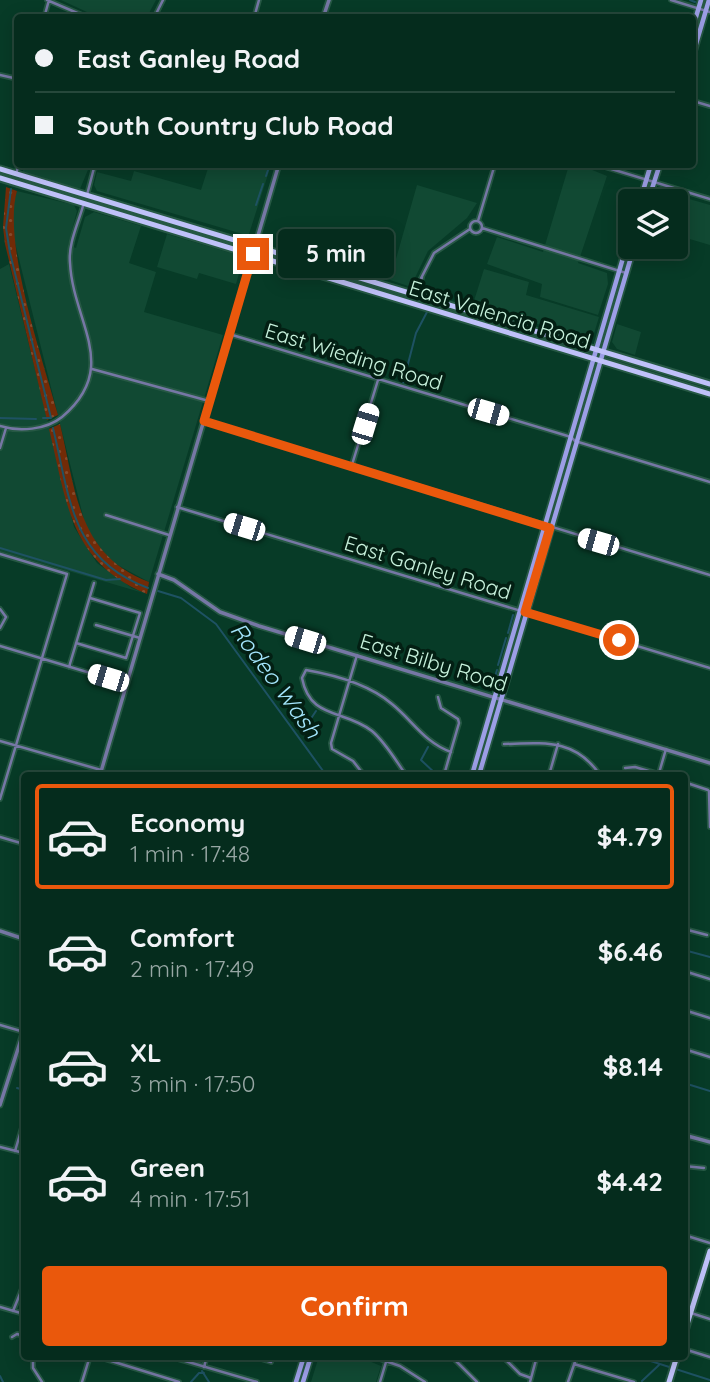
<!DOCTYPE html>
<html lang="en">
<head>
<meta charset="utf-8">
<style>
  body { margin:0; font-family:Quicksand,sans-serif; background:#13382a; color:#f1f3f6; height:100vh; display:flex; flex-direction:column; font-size:26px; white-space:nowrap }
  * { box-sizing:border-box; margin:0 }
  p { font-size:23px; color:#97a7a4 }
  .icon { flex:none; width:38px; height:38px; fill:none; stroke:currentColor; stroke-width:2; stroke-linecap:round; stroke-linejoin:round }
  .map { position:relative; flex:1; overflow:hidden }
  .side { position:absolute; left:21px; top:772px; width:667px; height:588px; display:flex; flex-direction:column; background:#052c1d; border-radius:7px; box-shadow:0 4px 18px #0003,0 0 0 2px #26483b }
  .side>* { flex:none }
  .top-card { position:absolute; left:14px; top:14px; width:682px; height:154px; border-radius:7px; box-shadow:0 4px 18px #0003,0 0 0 2px #26483b; display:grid; align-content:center; height:154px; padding:0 21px; background:#052c1d }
  .fabs { position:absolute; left:618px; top:189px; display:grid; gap:14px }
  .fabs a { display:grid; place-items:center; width:70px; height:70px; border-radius:7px; background:#052c1d; box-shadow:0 4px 18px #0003,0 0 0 2px #26483b; font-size:35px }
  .end { position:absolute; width:32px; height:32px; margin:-16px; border:9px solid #ea580c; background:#fff; box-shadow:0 0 0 4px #fff }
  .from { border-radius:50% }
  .bubble { position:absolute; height:49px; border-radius:7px; background:#052c1d; box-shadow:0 4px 18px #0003,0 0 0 2px #26483b; font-size:23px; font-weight:800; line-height:49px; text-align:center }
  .car { position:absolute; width:21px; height:42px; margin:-21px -10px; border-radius:9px; box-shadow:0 0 5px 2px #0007; background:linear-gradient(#fff 24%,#345 0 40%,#fff 0 76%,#345 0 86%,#fff 0) }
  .top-card b { display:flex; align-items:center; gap:24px; height:66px; font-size:26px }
  .top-card b+b { border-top:2px solid #26483b }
  .top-card i { width:18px; height:18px; background:#f1f3f6 }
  ul { padding:12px 0 0; list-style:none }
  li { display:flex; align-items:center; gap:21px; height:105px; margin:0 14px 10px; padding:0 7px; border:4px solid transparent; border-radius:7px }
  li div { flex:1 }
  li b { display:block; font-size:26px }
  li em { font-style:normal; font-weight:800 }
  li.active { border-color:#ea580c }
  li>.icon { width:63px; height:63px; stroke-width:1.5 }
  .primary-button { display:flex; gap:14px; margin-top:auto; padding:14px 21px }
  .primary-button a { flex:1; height:80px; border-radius:7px; background:#ea580c; color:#fff; font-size:28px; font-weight:800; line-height:80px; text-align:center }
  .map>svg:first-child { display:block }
</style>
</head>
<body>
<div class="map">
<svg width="710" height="1382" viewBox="0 0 710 1382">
  <defs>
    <pattern id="grass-dots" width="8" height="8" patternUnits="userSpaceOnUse" patternTransform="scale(1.75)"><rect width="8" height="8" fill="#722b07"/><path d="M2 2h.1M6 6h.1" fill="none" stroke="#854a2b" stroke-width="1.8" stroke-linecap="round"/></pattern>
  </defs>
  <rect width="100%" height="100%" fill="#073b27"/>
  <path fill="#114933" d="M61 0H156L147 17 100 18Z
    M23 165V164L90 165 80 189 23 172Z
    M209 165H271L249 234 246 235 97 191 94 185 97 172 131 181 134 171 201 190Z
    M569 165H580L607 176 578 263 607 273 608 284 598 315 540 297 542 284 487 264 497 237 543 252Z
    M417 185 477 203 467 218 428 251 412 284 408 286 390 280Z
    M658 190 710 205V245L676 235V201H651Z
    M17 191 74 205 77 211 68 245 76 248 85 217 94 212 141 226 129 263 156 272 144 312 223 335 149 582 110 561 86 528 13 235V204Z
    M167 234 241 256 243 260 236 284 199 273 197 279 157 267Z
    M9 264 74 527 97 563 132 588 147 594 0 551V269Z
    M484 269 529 282 526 295 599 317 593 337 586 339 473 304Z
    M617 324 641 332 635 355 617 349 612 342Z
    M319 1356H357L381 1366 376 1382H311Z"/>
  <path fill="url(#grass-dots)" d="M6 187 17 191C2 242 43 360 58 415L47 420 5 244 3 227Z
    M60 424C76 490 77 555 149 582L147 594C69 562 67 502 49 429Z"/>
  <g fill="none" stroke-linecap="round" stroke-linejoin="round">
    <path stroke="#1e5263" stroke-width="2" d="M690 0 695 2
      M266 176 270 164
      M11 189 6 228 10 253 51 418H43
      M256 205 263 184
      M403 383 416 333 427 312
      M0 418 36 419
      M53 428C70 498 71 560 148 588
      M0 548 106 580 120 579
      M158 591 181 598 216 624 326 775
      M508 633 513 615
      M498 665 506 638
      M492 687 497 670
      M308 723 316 711
      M428 747 421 760 437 775
      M684 950 710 957
      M684 1083 710 1091
      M17 1088 24 1090
      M190 1356 196 1360
      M635 1356 710 1380
      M202 1371 209 1382
      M0 1376 3 1382
      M642 1381 659 1365
      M191 1382 199 1373H204"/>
    <defs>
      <path id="minor" d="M47 0 89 18
        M671 0 710 12
        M44 18 49 0
        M154 18 163 0
        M254 18 259 0
        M0 75 18 79
        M693 101 710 106
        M595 164 710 199
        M16 174 19 164
        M87 195 95 164
        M470 227a6 6 0 1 1 12 0a6 6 0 1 1-12 0Z
        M478 221 495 164
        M482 228 626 273
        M414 292 434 253 470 229
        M418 294 422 277
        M229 334 571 437 575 441 710 482
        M92 369 209 401
        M204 421 710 575
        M0 426C19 432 46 430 62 417 121 367 73 323 70 263 68 244 78 224 83 206
        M0 448 6 428
        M351 468 378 380
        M177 507 710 668
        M106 515 169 535
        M0 554 67 574 0 799
        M0 609 6 617 0 628
        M96 625 140 638
        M76 643 126 658 140 613 90 598
        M0 646 127 684
        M357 655 331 743 332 749 353 761 364 775
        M69 667 94 583
        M438 697 441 708 458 719 459 723 444 775
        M0 741 101 770
        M504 744C543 743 575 738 600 775
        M625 768 635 767 662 775
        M659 773 666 749
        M406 775C396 761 386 743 372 731 344 709 310 720 302 678L306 670C335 675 370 685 392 704 413 721 424 742 451 752
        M549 775 558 744
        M684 782 708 790
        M709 791 710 827
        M0 837 24 844
        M684 863 687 891 684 900
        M684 929 707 935
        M684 971 710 979
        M684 1010 710 1018
        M0 1025 24 1032
        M684 1049 710 1057
        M0 1147 24 1153
        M15 1151 24 1121
        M684 1166 704 1168
        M684 1234 687 1216
        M684 1235 710 1243
        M0 1307 24 1314
        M13 1311 24 1284
        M691 1313 710 1319
        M12 1337 17 1334 24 1336
        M684 1349 710 1357
        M33 1356V1368L42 1382
        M95 1356 179 1382
        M168 1356 257 1382
        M252 1356 271 1362
        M371 1356 400 1366 425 1382
        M451 1356 477 1382
        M502 1356 520 1374 531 1378
        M574 1364 634 1382
        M204 1367 207 1356
        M82 1382 90 1356
        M380 1382 386 1362
        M530 1382 537 1356
        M568 1382 577 1356"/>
      <path id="tertiary" d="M323 18 329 0
        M158 574 174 580 220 612 259 626 710 763
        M100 775 279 164
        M0 931 24 939
        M0 1105 24 1030
        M684 1135 710 1142"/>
      <path id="secondary" d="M693 27 701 0
        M693 54 709 0
        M640 201 651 164
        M648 201 660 164
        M472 775 630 234
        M479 775 634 247
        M296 1382 304 1356
        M303 1382 311 1356"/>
      <path id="primary" d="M0 169 710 384
        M0 178 710 394
        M684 1334 710 1251
        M669 1382 677 1356"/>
    </defs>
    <use href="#minor" stroke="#265844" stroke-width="6"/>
    <use href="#tertiary" stroke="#265844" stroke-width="7"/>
    <use href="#secondary" stroke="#265844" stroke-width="8"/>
    <use href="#primary" stroke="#265844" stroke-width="9"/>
    <use href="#minor" stroke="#7677a5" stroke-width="2.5"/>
    <use href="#tertiary" stroke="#7677a5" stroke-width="3.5"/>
    <use href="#secondary" stroke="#9c9ee6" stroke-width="4.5"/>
    <use href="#primary" stroke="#bfc1f9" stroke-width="5"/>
  </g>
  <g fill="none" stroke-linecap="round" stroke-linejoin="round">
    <path stroke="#ea580c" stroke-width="9" d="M253 254 204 421 550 528 525 612 619 640"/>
  </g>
  <g text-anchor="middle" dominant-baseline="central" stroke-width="7" stroke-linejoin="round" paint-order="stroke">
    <g font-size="21" fill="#c8f2dd" stroke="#031f13">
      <text transform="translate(500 314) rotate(17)">East Valencia Road</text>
      <text transform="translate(354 356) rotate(17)">East Wieding Road</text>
      <text transform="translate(428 567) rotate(17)">East Ganley Road</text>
      <text transform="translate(434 662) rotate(17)">East Bilby Road</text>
    </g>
    <g font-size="23" font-style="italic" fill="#a4e6fd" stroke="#031f13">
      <text transform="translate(276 680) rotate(54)">Rodeo Wash</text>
    </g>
  </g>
</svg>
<div class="fabs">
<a><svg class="icon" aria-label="layers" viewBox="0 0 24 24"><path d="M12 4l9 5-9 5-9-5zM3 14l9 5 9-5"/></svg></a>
</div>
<i class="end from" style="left:619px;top:640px"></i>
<i class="end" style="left:253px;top:254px"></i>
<div class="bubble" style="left:278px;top:229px;width:116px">5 min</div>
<i class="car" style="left:488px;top:412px;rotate:106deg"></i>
<i class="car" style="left:365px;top:424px;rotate:17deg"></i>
<i class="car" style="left:244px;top:527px;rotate:287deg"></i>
<i class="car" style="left:598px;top:542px;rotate:286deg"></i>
<i class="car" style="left:305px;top:640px;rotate:287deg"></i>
<i class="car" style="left:108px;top:678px;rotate:287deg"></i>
<div class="top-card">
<b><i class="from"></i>East Ganley Road</b>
<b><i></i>South Country Club Road</b>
</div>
<section class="side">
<ul>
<li class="active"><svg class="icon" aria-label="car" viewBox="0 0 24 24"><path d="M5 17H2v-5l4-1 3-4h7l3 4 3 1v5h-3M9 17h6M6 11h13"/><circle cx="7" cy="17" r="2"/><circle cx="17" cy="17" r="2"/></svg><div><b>Economy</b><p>1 min · 17:48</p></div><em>$4.79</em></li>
<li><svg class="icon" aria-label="car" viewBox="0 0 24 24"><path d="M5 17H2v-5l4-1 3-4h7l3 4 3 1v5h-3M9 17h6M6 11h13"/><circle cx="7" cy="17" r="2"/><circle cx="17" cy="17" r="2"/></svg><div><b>Comfort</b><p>2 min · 17:49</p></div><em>$6.46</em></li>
<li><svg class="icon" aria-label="car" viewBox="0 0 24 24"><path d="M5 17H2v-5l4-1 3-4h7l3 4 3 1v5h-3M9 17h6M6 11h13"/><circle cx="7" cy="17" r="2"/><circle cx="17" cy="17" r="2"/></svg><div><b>XL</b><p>3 min · 17:50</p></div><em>$8.14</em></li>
<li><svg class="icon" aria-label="car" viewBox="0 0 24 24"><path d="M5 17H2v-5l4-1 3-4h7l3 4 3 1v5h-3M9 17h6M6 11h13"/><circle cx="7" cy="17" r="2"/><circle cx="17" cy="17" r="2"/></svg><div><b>Green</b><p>4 min · 17:51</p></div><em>$4.42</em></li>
</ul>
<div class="primary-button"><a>Confirm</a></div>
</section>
</div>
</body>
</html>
